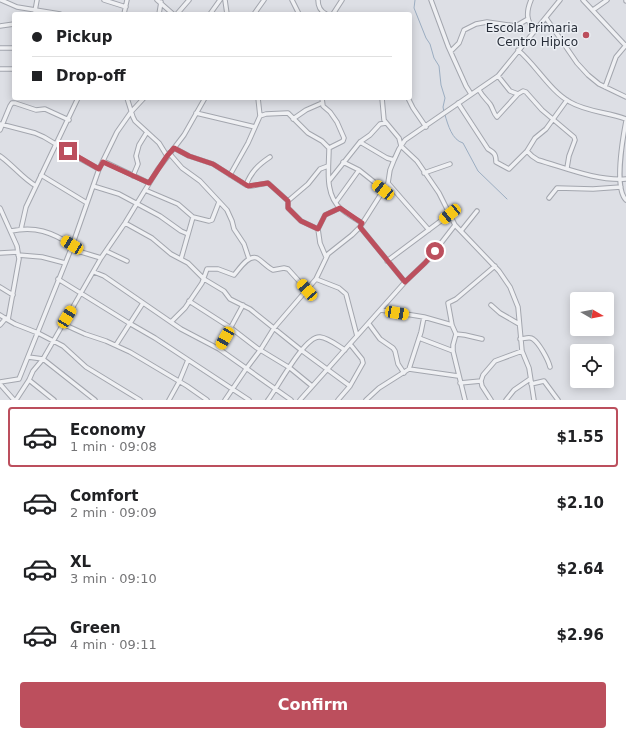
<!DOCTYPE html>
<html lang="en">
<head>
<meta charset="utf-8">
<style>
  body { margin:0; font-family:"DejaVu Sans",sans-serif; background:#f2f2f2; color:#202124; height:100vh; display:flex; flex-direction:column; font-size:15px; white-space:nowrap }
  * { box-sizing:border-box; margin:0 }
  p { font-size:13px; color:#757577 }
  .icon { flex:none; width:22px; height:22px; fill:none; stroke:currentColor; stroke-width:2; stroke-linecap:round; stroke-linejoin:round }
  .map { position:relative; height:400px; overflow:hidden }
  .panel { display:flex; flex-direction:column; background:#fff; flex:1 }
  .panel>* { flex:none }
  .guide { position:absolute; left:12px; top:12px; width:400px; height:88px; border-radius:4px; box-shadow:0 2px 10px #0003; display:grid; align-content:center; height:88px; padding:0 20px; background:#fff }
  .needle { width:26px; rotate:99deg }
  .controls { position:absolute; left:570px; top:292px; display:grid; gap:8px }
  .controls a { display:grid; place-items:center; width:44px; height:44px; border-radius:4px; background:#fff; box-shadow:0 2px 10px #0003; font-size:20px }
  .end { position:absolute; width:18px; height:18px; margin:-9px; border:5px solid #bc4f5d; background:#fff; box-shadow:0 0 0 2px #fff }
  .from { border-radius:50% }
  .car { position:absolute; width:12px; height:24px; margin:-12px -6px; border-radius:5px; box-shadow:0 0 3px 1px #0007; background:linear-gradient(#f5c518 24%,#345 0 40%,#f5c518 0 76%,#345 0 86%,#f5c518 0) }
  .guide b { display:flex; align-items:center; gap:14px; height:38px; font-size:15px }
  .guide b+b { border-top:1px solid #e0e0e0 }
  .guide i { width:10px; height:10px; background:#202124 }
  ul { padding:7px 0 0; list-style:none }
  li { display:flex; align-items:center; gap:12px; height:60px; margin:0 8px 6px; padding:0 12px; border:2px solid transparent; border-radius:4px }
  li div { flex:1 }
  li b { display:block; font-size:15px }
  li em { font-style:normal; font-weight:700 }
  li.active { border-color:#bc4f5d }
  li>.icon { width:36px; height:36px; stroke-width:1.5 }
  .button { display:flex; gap:8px; margin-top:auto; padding:8px 20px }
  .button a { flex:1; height:46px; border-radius:4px; background:#bc4f5d; color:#fff; font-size:16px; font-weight:700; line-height:46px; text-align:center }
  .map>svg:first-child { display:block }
</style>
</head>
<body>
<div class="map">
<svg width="626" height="400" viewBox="0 0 626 400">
  <rect width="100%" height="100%" fill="#dddfe5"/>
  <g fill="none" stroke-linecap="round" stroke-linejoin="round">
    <path stroke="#9badc1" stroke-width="1" d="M415 0 414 8 426 38 430 44 434 58 439 66 441 85 445 98 443 107 444 112
      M445 115C448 125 452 140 463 143L478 171 507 199"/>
    <defs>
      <path id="street" d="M1 0 17 7 60 14
        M104 0 126 7
        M157 0 173 14
        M225 0 227 14
        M292 0 299 14
        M318 0C318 6 320 11 326 14
        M431 0 448 46 466 86 471 94
        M531 0C526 12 526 21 535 31
        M583 0 626 46
        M626 0V1
        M593 10 607 0
        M35 11 37 0
        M124 14 127 0
        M159 14 161 2
        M177 14 189 0
        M210 14 220 0
        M254 14 264 0
        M333 14 342 0
        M546 18 577 63 588 75 599 84 626 97
        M0 26 14 24
        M0 48H14
        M518 50C536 65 550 91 570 102 587 112 608 112 626 119
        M451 51 459 43 464 30 476 24 487 22 516 26 528 19
        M0 69H14
        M498 76 510 91 518 94 523 91 526 92 542 110 574 137 575 140 569 156 567 168
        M605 87 616 57 626 45
        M479 90C483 97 486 99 490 104 493 108 493 113 497 117L518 94
        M127 98 133 117 135 121 159 143 167 156
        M322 98 323 106 330 112 337 122 344 138 343 141 329 148
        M382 98 384 120 399 138 401 146 417 161 439 193 455 225 499 271 510 287 518 307 522 351 529 368 534 400
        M408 98 413 108 426 127
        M458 103 488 149C495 153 496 155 496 162L509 169 527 151 535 138 546 129 567 100
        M196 113 255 127
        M260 116 266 114 288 113 308 133 322 141 329 148C329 168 324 194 341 209 347 214 355 219 362 223
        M293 119 306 110 322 103
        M626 121C623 137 614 188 626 200
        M0 124 35 133 44 137 79 158 99 169
        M0 130 10 106 12 103H15L36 110 45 109 69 120
        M360 142 387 158 394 160
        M174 148 189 156 213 164 246 185 251 186 268 183 288 201V208L301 221 318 229
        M527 151 532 156 538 160C566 168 596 181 626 179
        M169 153 182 168 200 181 227 210 232 221 234 229 244 244 249 259
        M0 156C13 165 22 178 36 186
        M103 161 149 183
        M343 162 359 170 383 189
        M424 173 450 164
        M41 175 87 203
        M230 175 248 143 260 116 258 98
        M133 176 138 164 136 156 139 145 147 132
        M329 181 360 142 370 135 380 124 386 123
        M388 183 429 230
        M246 185C251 172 258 165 270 157
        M93 186 119 194 160 216 181 231 188 234
        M145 190 178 204 193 217 209 221 212 220 219 202
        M549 198 557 188 593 189 621 187
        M288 201 308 184 320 169 328 166
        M336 202 359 170
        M0 208 17 246 19 259 8 320 15 324 38 333 63 346 86 367 140 400
        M125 223 152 238 171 254 188 263 204 279 224 291 230 299 250 309 301 350 350 386
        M360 227 405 282
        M21 229 26 207 78 98
        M11 231C36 226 51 232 72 245
        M461 231 477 211
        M71 249 101 258
        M106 251 127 261
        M0 253 18 252
        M18 255 42 257 65 263
        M326 257 320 243 318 229 325 215 340 208
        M181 259 193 217
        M387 261 450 214
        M94 272 104 276 181 329 219 349 291 400
        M58 279 129 323 155 338 249 400
        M316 279 339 288 346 294 357 336
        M0 287 13 295
        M189 301 231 328 257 348 290 368 312 386
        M491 305 500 313 519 324
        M381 310 424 317 452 325
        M0 315 8 320
        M171 322 185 308 202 283 207 269H218L234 275C238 271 248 254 257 258 262 261 267 267 273 270L284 268 288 269 307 290
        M63 324 85 334 106 341 130 352 187 386 207 400
        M369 324 380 339 393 348 395 351 398 364 404 373
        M0 325 6 318
        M456 334 465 335 482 339
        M419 338 453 351
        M520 339C524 339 530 336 533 339 539 343 548 359 550 367
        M116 345 143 303
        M219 349 243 305
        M28 357 43 359 95 400
        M409 369 458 376
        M29 380 54 400
        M0 382 19 379 71 249 99 169 117 132 131 112 144 98
        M460 383 481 381
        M0 384 14 400
        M531 384 544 381 558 400
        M16 400 29 380 33 371 43 359 101 258 125 223 158 169 184 135 205 98
        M169 400 179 382 188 360
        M225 400 246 369 261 349 274 328 316 279 328 254 352 235 360 227 388 183 390 170 394 160 399 149 405 140 498 76 560 0
        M268 400C278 387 305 335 320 337 329 338 338 346 345 350
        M300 400 405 282 428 260 455 225
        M338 400 350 386 363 363 362 359 350 344
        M366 400 379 388 409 369 421 332 424 317
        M465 400 453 351V345L456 334 452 325 448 303 456 299 495 266
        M491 400 482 386 481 381 483 375 495 361 522 351
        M506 400 514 390 530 379"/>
    </defs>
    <use href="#street" stroke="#a3a6ae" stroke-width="5.5"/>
    <use href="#street" stroke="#eff0f3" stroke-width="3.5"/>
  </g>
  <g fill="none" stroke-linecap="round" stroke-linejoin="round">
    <path stroke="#bc4f5d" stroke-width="5" d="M68 151 99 169 103 162 149 183 167 156 174 148 189 156 213 164 248 186 268 183 288 201V208L301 221 318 229 325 215 340 208 362 223 360 227 405 282 425 263 435 251"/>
  </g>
  <circle fill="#bc4f5d" stroke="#ebeef3" stroke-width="1.5" cx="586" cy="35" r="4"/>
  <g text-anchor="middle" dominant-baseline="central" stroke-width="3" stroke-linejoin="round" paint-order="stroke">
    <g font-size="12" fill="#282e39" stroke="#ebeef3" text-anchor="end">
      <text x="578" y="28">Escola Primaria<tspan x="578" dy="14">Centro Hipico</tspan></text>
    </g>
  </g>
</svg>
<div class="controls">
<a><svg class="needle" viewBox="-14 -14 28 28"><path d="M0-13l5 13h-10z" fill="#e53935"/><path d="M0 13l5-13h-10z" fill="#757577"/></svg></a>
<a><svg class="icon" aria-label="locate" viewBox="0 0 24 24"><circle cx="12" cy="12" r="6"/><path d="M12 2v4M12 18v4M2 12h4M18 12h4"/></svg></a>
</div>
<i class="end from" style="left:435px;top:251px"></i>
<i class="end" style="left:68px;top:151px"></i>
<i class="car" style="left:383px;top:190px;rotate:308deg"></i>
<i class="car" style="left:450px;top:214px;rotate:231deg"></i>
<i class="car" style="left:72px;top:245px;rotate:301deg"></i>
<i class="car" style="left:307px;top:290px;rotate:319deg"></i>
<i class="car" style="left:397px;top:313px;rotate:100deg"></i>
<i class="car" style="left:67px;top:317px;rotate:31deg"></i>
<i class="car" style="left:225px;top:338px;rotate:210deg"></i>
<div class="guide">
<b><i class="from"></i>Pickup</b>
<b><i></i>Drop-off</b>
</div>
</div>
<section class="panel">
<ul>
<li class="active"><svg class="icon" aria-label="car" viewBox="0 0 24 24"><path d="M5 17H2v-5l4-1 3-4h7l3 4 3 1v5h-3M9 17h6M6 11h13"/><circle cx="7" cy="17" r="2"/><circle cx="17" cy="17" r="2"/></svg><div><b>Economy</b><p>1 min · 09:08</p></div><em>$1.55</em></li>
<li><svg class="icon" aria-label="car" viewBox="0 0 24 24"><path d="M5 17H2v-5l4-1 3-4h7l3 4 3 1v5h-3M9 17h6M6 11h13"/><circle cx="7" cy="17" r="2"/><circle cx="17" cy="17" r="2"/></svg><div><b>Comfort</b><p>2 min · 09:09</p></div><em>$2.10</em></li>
<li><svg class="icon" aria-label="car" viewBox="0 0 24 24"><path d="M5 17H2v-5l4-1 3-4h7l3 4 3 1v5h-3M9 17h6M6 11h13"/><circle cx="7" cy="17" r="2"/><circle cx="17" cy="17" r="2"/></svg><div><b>XL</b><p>3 min · 09:10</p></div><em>$2.64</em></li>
<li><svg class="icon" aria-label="car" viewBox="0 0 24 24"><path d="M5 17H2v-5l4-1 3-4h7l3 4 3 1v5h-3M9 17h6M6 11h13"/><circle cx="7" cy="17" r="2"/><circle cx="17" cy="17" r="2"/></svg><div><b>Green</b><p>4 min · 09:11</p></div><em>$2.96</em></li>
</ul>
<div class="button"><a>Confirm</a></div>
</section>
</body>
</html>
